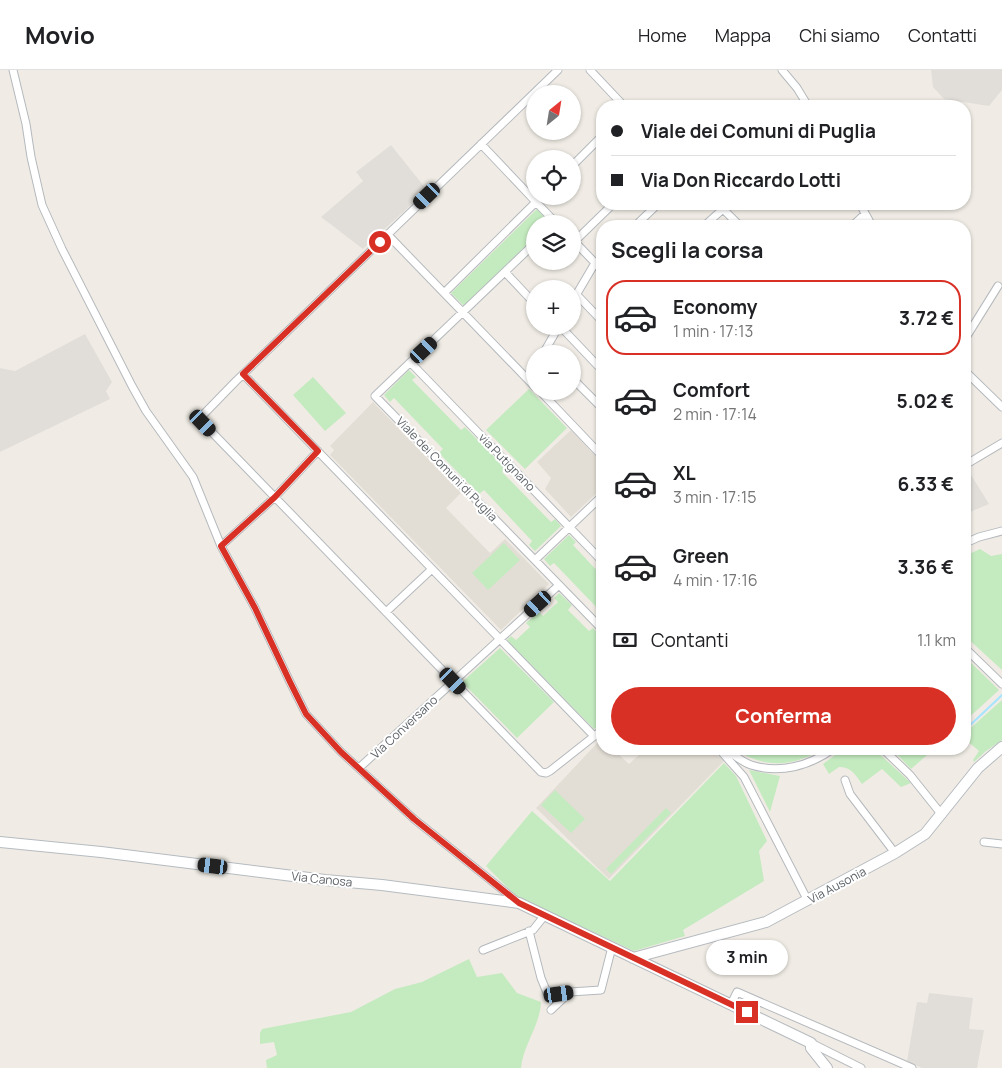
<!DOCTYPE html>
<html lang="it">
<head>
<meta charset="utf-8">
<style>
  body { margin:0; font-family:Manrope,sans-serif; background:#f6f6f6; color:#202124; height:100vh; display:flex; flex-direction:column; font-size:19px; white-space:nowrap }
  * { box-sizing:border-box; margin:0 }
  p { font-size:16px; color:#757577 }
  .icon { flex:none; width:28px; height:28px; fill:none; stroke:currentColor; stroke-width:2; stroke-linecap:round; stroke-linejoin:round }
  .map { position:relative; flex:1; overflow:hidden }
  .details { position:absolute; left:596px; top:150px; width:375px; height:535px; display:flex; flex-direction:column; background:#fff; border-radius:20px; box-shadow:0 1px 4px #0004 }
  .details>* { flex:none }
  .top-card { position:absolute; left:596px; top:30px; width:375px; height:110px; border-radius:20px; box-shadow:0 1px 4px #0004; display:grid; align-content:center; height:110px; padding:0 15px; background:#fff }
  .needle { width:32px; rotate:30deg }
  .tools { position:absolute; left:526px; top:15px; display:grid; gap:10px }
  .tools a { display:grid; place-items:center; width:55px; height:55px; border-radius:50%; background:#fff; box-shadow:0 1px 4px #0004; font-size:25px }
  .end { position:absolute; width:22px; height:22px; margin:-11px; border:6px solid #d93025; background:#fff; box-shadow:0 0 0 2px #fff }
  .from { border-radius:50% }
  .bubble { position:absolute; height:35px; border-radius:18px; background:#fff; box-shadow:0 1px 4px #0004; font-size:16px; font-weight:700; line-height:35px; text-align:center }
  .car { position:absolute; width:15px; height:30px; margin:-15px -8px; border-radius:6px; box-shadow:0 0 4px 1px #0007; background:linear-gradient(#222 24%,#8ab4d8 0 40%,#222 0 76%,#8ab4d8 0 86%,#222 0) }
  .top-card b { display:flex; align-items:center; gap:18px; height:48px; font-size:19px }
  .top-card b+b { border-top:1px solid #e0e0e0 }
  .top-card i { width:12px; height:12px; background:#202124 }
  ul { padding:0; list-style:none }
  li { display:flex; align-items:center; gap:15px; height:75px; margin:0 10px 8px; padding:0 5px; border:2px solid transparent; border-radius:20px }
  li div { flex:1 }
  li b { display:block; font-size:19px }
  li em { font-style:normal; font-weight:700 }
  li.current { border-color:#d93025 }
  li>.icon { width:45px; height:45px; stroke-width:1.5 }
  h2 { padding:0 15px; font-size:22px; line-height:60px }
  .pay { display:flex; align-items:center; gap:12px; height:55px; padding:0 15px; font-size:19px }
  .pay p { margin-inline-start:auto }
  .action { display:flex; gap:10px; margin-top:auto; padding:10px 15px }
  .action a { flex:1; height:58px; border-radius:30px; background:#d93025; color:#fff; font-size:20px; font-weight:700; line-height:58px; text-align:center }
  header { display:flex; align-items:center; gap:30px; box-sizing:border-box; height:70px; padding:0 25px; background:#fff; border-bottom:1px solid #e0e0e0 }
  header strong { font-size:24px }
  nav { display:flex; gap:28px; margin-inline-start:auto; font-size:18px }
  .map>svg:first-child { display:block }
</style>
</head>
<body>
<header>
<strong>Movio</strong>
<nav><a>Home</a><a>Mappa</a><a>Chi siamo</a><a>Contatti</a></nav>
</header>
<div class="map">
<svg width="1002" height="998" viewBox="0 0 1002 998">
  <rect width="100%" height="100%" fill="#f0ece5"/>
  <path fill="#e1ded9" d="M931 0H1002V20L989 36 944 29 933 17Z
    M391 75 427 120 363 179 321 147 363 111 356 102Z
    M85 264 112 312 106 321 110 329 0 382V298L15 301Z
    M967 398 989 434 965 444V399Z
    M929 923 973 928 969 959 984 960 977 998H922L907 991 917 932 927 933Z"/>
  <path fill="#e3ded5" d="M373 332 461 423 446 438 490 483 505 469 549 514 501 560 330 385 334 380 330 376Z
    M571 360 602 393V418L571 447 545 419 551 408 537 392Z
    M602 668V679H613L629 694 645 679H711L724 691 609 809 536 738Z"/>
  <path fill="#c4eabf" d="M537 139 550 152 535 154V167L464 236 451 223Z
    M409 300 416 307 412 310 461 360 465 357 505 398 502 402 551 452 555 449 561 456 535 481 529 475 532 471 484 420 479 424 439 383 443 379 394 328 390 332 384 325Z
    M313 307 346 343 325 361 293 325Z
    M529 319 567 358 525 399 486 360Z
    M569 465 576 472 573 475 602 506V543L554 493 550 496 544 489Z
    M504 473 520 490 488 520 472 503Z
    M980 479 991 486 1002 484V600L965 566V481L969 484Z
    M559 523 572 535 568 540 589 561 593 558 602 568V655L594 659 507 570 511 566 516 570 530 557 526 553 539 542 543 546 558 532 554 528Z
    M500 578 554 632 517 668 462 612Z
    M965 587 999 620 965 651Z
    M1002 630V670L986 681 974 692 973 690 979 681 965 669V663Z
    M735 679H823C793 697 764 699 735 679Z
    M843 679H874L911 713 901 717 882 699 862 714C855 704 851 697 839 697L829 704 823 694Z
    M892 679H934L911 699Z
    M724 693 736 706 767 771 759 781 764 811 683 860 685 866 634 881 516 826 486 796 532 741 610 811Z
    M749 700 780 706 770 742Z
    M555 720 585 749 571 763 541 735Z
    M666 738 671 743 611 804 606 799Z
    M469 889 477 907 502 903 517 923 541 932C540 956 523 975 521 998H267L266 990 277 985 274 972 260 974V963L262 959 351 942 395 919 422 912Z"/>
  <g fill="none" stroke-linecap="round" stroke-linejoin="round">
    <path stroke="#a6e4ff" stroke-width="2" d="M965 660 1002 625
      M939 684 945 679"/>
    <defs>
      <path id="minor" d="M13 0 26 54 31 87 42 135 62 179 132 316 146 341 193 407 221 476 255 538 290 612 306 644 341 682 414 749 519 833
        M558 0 236 311 200 348 203 353 541 702 546 703 550 701 602 660
        M590 0 624 36
        M782 0 797 18 808 36
        M572 96 602 66
        M542 126 536 132 557 154
        M718 134 740 156
        M860 134 872 156
        M635 156 658 134
        M704 156 723 139
        M852 156 865 144
        M387 164 535 317
        M572 169 602 200
        M575 171 613 134
        M535 173 375 326 602 559
        M505 202 535 234
        M444 223 536 132 481 74
        M577 225 602 251
        M572 232 595 193
        M560 256 598 296 602 297
        M965 269 998 216
        M543 284 559 256
        M411 293 602 491
        M965 301 1002 337
        M243 304 594 666
        M572 308 602 338
        M528 309 535 297
        M540 321 602 386
        M965 395 1002 373
        M970 471 979 467 1002 461
        M221 476 275 427 318 381
        M535 490 602 426
        M386 542 432 499
        M965 578 1002 614
        M719 679 744 707 808 831
        M725 679C733 684 742 692 751 695 780 704 809 696 833 679
        M883 679 910 705 942 745
        M359 698 559 515
        M845 710 850 724 895 783
        M984 772 1002 774
        M529 861 541 908 548 925 569 922
        M483 880 533 860 545 845
        M731 934 737 922 912 998
        M551 940 570 922 601 920 612 877
        M811 973 861 998"/>
      <path id="secondary" d="M0 772 101 782 325 810 382 815 519 833 811 973V978L827 998
        M633 888 766 852 895 783 925 764 978 698 1002 677"/>
    </defs>
    <use href="#minor" stroke="#b5b9bd" stroke-width="9"/>
    <use href="#secondary" stroke="#b6bbc0" stroke-width="12"/>
    <use href="#minor" stroke="#fff" stroke-width="7"/>
    <use href="#secondary" stroke="#fff" stroke-width="10"/>
  </g>
  <g fill="none" stroke-linecap="round" stroke-linejoin="round">
    <path stroke="#d93025" stroke-width="6" d="M380 172 243 304 318 381 275 427 221 476 255 538 290 612 306 644 341 682 414 749 519 833 747 942"/>
  </g>
  <g text-anchor="middle" dominant-baseline="central" stroke-width="4" stroke-linejoin="round" paint-order="stroke">
    <g font-size="12" fill="#5c6267" stroke="#fff">
      <text transform="translate(507 392) rotate(46)">via Putignano</text>
      <text transform="translate(447 399) rotate(46)">Viale dei Comuni di Puglia</text>
      <text transform="translate(404 657) rotate(-43)">Via Conversano</text>
      <text transform="translate(322 809) rotate(6)">Via Canosa</text>
      <text transform="translate(837 815) rotate(-28)">Via Ausonia</text>
    </g>
  </g>
</svg>
<div class="tools">
<a><svg class="needle" viewBox="-14 -14 28 28"><path d="M0-13l5 13h-10z" fill="#e53935"/><path d="M0 13l5-13h-10z" fill="#757577"/></svg></a>
<a><svg class="icon" aria-label="locate" viewBox="0 0 24 24"><circle cx="12" cy="12" r="6"/><path d="M12 2v4M12 18v4M2 12h4M18 12h4"/></svg></a>
<a><svg class="icon" aria-label="layers" viewBox="0 0 24 24"><path d="M12 4l9 5-9 5-9-5zM3 14l9 5 9-5"/></svg></a>
<a>+</a>
<a>−</a>
</div>
<i class="end from" style="left:380px;top:172px"></i>
<i class="end" style="left:747px;top:942px"></i>
<div class="bubble" style="left:706px;top:870px;width:82px">3 min</div>
<i class="car" style="left:427px;top:126px;rotate:226deg"></i>
<i class="car" style="left:424px;top:280px;rotate:47deg"></i>
<i class="car" style="left:203px;top:353px;rotate:136deg"></i>
<i class="car" style="left:538px;top:534px;rotate:228deg"></i>
<i class="car" style="left:453px;top:611px;rotate:136deg"></i>
<i class="car" style="left:213px;top:796px;rotate:277deg"></i>
<i class="car" style="left:559px;top:924px;rotate:82deg"></i>
<div class="top-card">
<b><i class="from"></i>Viale dei Comuni di Puglia</b>
<b><i></i>Via Don Riccardo Lotti</b>
</div>
<section class="details">
<h2>Scegli la corsa</h2>
<ul>
<li class="current"><svg class="icon" aria-label="car" viewBox="0 0 24 24"><path d="M5 17H2v-5l4-1 3-4h7l3 4 3 1v5h-3M9 17h6M6 11h13"/><circle cx="7" cy="17" r="2"/><circle cx="17" cy="17" r="2"/></svg><div><b>Economy</b><p>1 min · 17:13</p></div><em>3.72 €</em></li>
<li><svg class="icon" aria-label="car" viewBox="0 0 24 24"><path d="M5 17H2v-5l4-1 3-4h7l3 4 3 1v5h-3M9 17h6M6 11h13"/><circle cx="7" cy="17" r="2"/><circle cx="17" cy="17" r="2"/></svg><div><b>Comfort</b><p>2 min · 17:14</p></div><em>5.02 €</em></li>
<li><svg class="icon" aria-label="car" viewBox="0 0 24 24"><path d="M5 17H2v-5l4-1 3-4h7l3 4 3 1v5h-3M9 17h6M6 11h13"/><circle cx="7" cy="17" r="2"/><circle cx="17" cy="17" r="2"/></svg><div><b>XL</b><p>3 min · 17:15</p></div><em>6.33 €</em></li>
<li><svg class="icon" aria-label="car" viewBox="0 0 24 24"><path d="M5 17H2v-5l4-1 3-4h7l3 4 3 1v5h-3M9 17h6M6 11h13"/><circle cx="7" cy="17" r="2"/><circle cx="17" cy="17" r="2"/></svg><div><b>Green</b><p>4 min · 17:16</p></div><em>3.36 €</em></li>
</ul>
<div class="pay"><svg class="icon" aria-label="cash" viewBox="0 0 24 24"><path d="M3 7h18v10H3z"/><circle cx="12" cy="12" r="2"/></svg>Contanti<p>1.1 km</p></div>
<div class="action"><a>Conferma</a></div>
</section>
</div>
</body>
</html>
